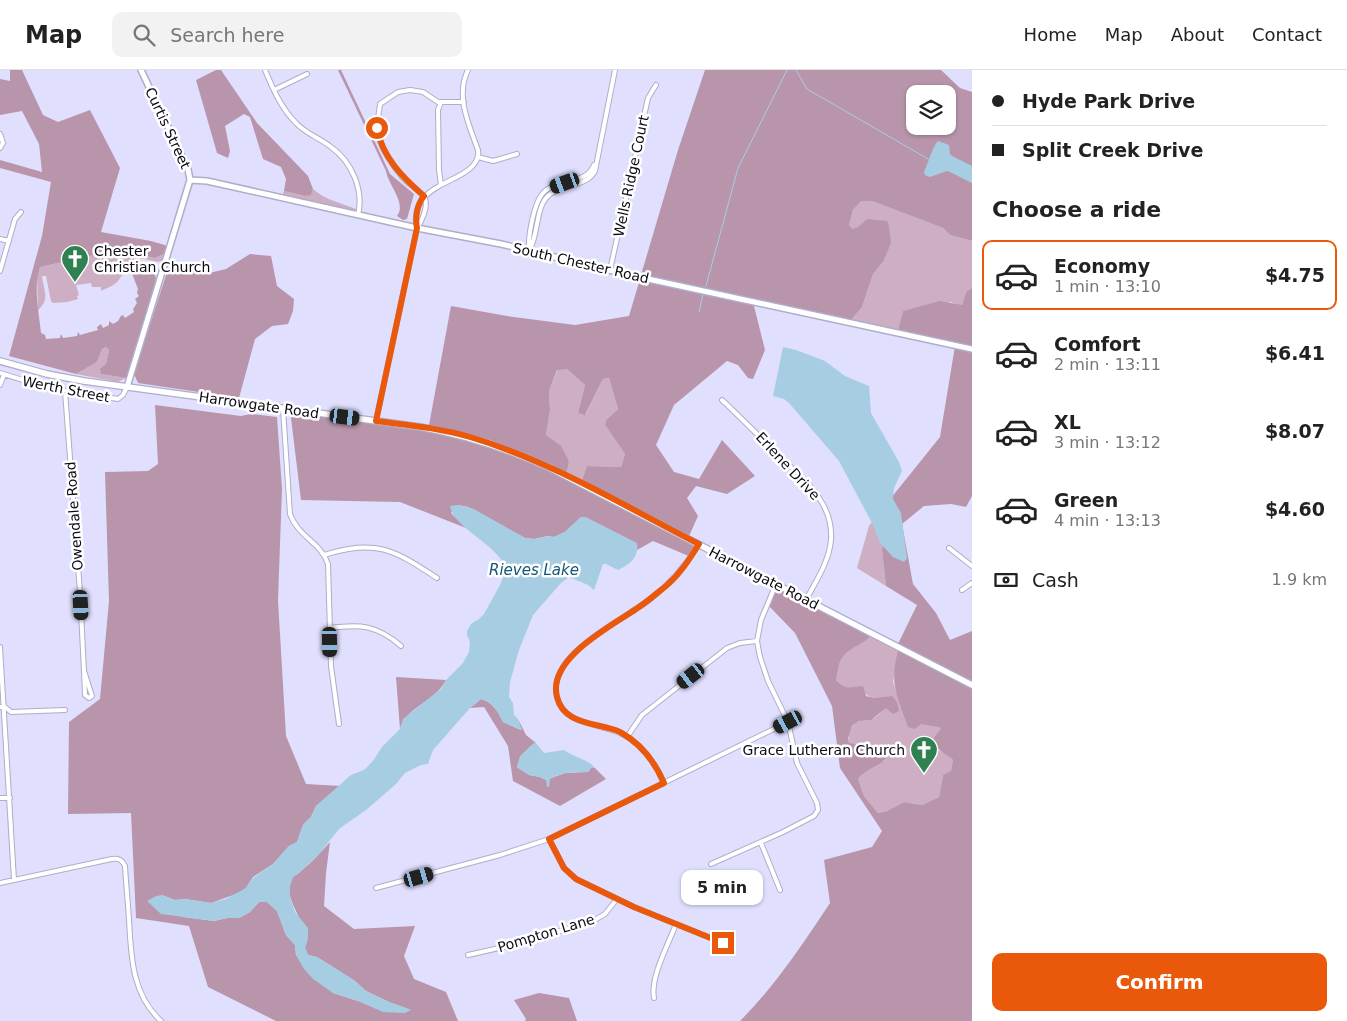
<!DOCTYPE html>
<html lang="en">
<head>
<meta charset="utf-8">
<style>
  body { margin:0; font-family:"DejaVu Sans",sans-serif; background:#f2f2f2; color:#222; height:100vh; display:flex; flex-direction:column; font-size:19px; white-space:nowrap }
  * { box-sizing:border-box; margin:0 }
  p { font-size:16px; color:#767676 }
  .icon { flex:none; width:28px; height:28px; fill:none; stroke:currentColor; stroke-width:2; stroke-linecap:round; stroke-linejoin:round }
  .map { position:relative; flex:1; overflow:hidden }
  .side { display:flex; flex-direction:column; background:#fff; width:375px }
  .side>* { flex:none }
  .guide { display:grid; align-content:center; height:110px; padding:0 20px; background:#fff }
  .buttons { position:absolute; left:906px; top:15px; display:grid; gap:10px }
  .buttons a { display:grid; place-items:center; width:50px; height:50px; border-radius:10px; background:#fff; box-shadow:0 1px 4px #0004; font-size:25px }
  .end { position:absolute; width:22px; height:22px; margin:-11px; border:6px solid #ea580c; background:#fff; box-shadow:0 0 0 2px #fff }
  .from { border-radius:50% }
  .bubble { position:absolute; height:35px; border-radius:10px; background:#fff; box-shadow:0 1px 4px #0004; font-size:16px; font-weight:700; line-height:35px; text-align:center }
  .car { position:absolute; width:15px; height:30px; margin:-15px -8px; border-radius:6px; box-shadow:0 0 4px 1px #0007; background:linear-gradient(#222 24%,#8ab4d8 0 40%,#222 0 76%,#8ab4d8 0 86%,#222 0) }
  .guide b { display:flex; align-items:center; gap:18px; height:48px; font-size:19px }
  .guide b+b { border-top:1px solid #e0e0e0 }
  .guide i { width:12px; height:12px; background:#222 }
  ul { padding:0; list-style:none }
  li { display:flex; align-items:center; gap:15px; height:70px; margin:0 10px 8px; padding:0 10px; border:2px solid transparent; border-radius:10px }
  li div { flex:1 }
  li b { display:block; font-size:19px }
  li em { font-style:normal; font-weight:700 }
  li.on { border-color:#ea580c }
  li>.icon { width:45px; height:45px; stroke-width:1.5 }
  h2 { padding:0 20px; font-size:22px; line-height:60px }
  .pay { display:flex; align-items:center; gap:12px; height:55px; padding:0 20px; font-size:19px }
  .pay p { margin-inline-start:auto }
  .action { display:flex; gap:10px; margin-top:auto; padding:10px 20px }
  .action a { flex:1; height:58px; border-radius:10px; background:#ea580c; color:#fff; font-size:20px; font-weight:700; line-height:58px; text-align:center }
  header { display:flex; align-items:center; gap:30px; box-sizing:border-box; height:70px; padding:0 25px; background:#fff; border-bottom:1px solid #e0e0e0 }
  header strong { font-size:24px }
  nav { display:flex; gap:28px; margin-inline-start:auto; font-size:18px }
  .search { width:350px; height:45px; background:#f2f2f2; display:flex; align-items:center; gap:12px; box-sizing:border-box; padding:0 18px; border-radius:10px; color:#767676; font-size:19px }
  main { display:flex; flex:1; min-height:0 }
  .map>svg:first-child { display:block }
</style>
</head>
<body>
<header>
<strong>Map</strong>
<div class="search"><svg class="icon" aria-label="search" viewBox="0 0 24 24"><circle cx="10" cy="10" r="6"/><path d="M15 15l6 6"/></svg>Search here</div>
<nav><a>Home</a><a>Map</a><a>About</a><a>Contact</a></nav>
</header>
<main>
<div class="map">
<svg width="972" height="951" viewBox="0 0 972 951">
  <rect width="100%" height="100%" fill="#e0dffe"/>
  <path fill="#cdaec2" d="M313 119C326 131 344 133 360 141L361 143 282 126 284 121 305 126 311 124Z
    M861 131H872L943 158 950 165 972 171V218L966 222 962 235 959 236 951 232 903 241 898 260 851 250 862 237 873 204 883 192 867 149 858 158 853 159 849 155 853 140Z
    M108 182 136 184 155 188 166 183 162 191C153 194 145 186 135 190 124 194 125 203 118 211 115 215 107 218 101 221V217H92L91 213 76 215 79 225 77 226 78 229 67 232 53 233 51 231 46 206H42C44 222 50 229 38 240L37 204 40 197Z
    M106 277 109 280 106 294 101 304 126 308 118 312 76 304 97 292 102 279Z
    M558 299H567L585 315 578 343 586 344 603 309 609 308 618 339 606 350 605 355 625 384 621 397 587 396 582 410 567 402 569 391 546 365 550 340 549 321Z
    M877 446 885 467 882 480 886 516 857 498 869 456Z
    M873 564 899 577 893 612 908 656C918 654 933 652 942 659L935 666 937 680 946 683 953 690 951 702 943 705 939 727 922 735 904 732 887 741 878 743 864 726 858 709 861 704 885 690 863 674 849 673C847 665 851 654 860 651 864 650 868 651 872 649 882 644 887 635 892 626 876 630 869 629 857 617 848 618 842 618 836 610 838 604 838 595 841 590 848 577 864 575 873 564Z"/>
  <path fill="#b895ab" fill-rule="evenodd" d="M10 0H22L43 45 58 52 90 40 120 98 101 162 151 171 168 176 166 183 155 188 136 184 108 182 40 197C33 215 39 243 41 263L45 265 46 269 60 268 61 264 63 268 77 266 78 262 80 265 98 260 97 257 101 254 103 258 109 255V251L113 254 118 251 121 246 123 245 125 248 134 242 133 239 137 233 135 229 139 226 137 223 138 219 131 201 138 198 155 204 156 210 126 308 101 304 100 299 106 294 109 280 106 277 102 279 97 292 76 304 9 286 42 166 51 112 0 98V90L42 102 39 74 22 41 0 45V9L10 11Z
    M216 0H221L257 53 308 106 313 119 311 125 305 126 284 121 286 109 281 97 263 89 250 47 244 44 225 56 230 81 228 88 217 83 196 10Z
    M338 0H341L390 104 414 124 407 149 403 150 397 146C407 133 388 115 386 101Z
    M705 0H941L960 18 972 22V171L950 165 943 158 872 131H861L853 140 849 155 853 159 858 157 867 149 887 151 889 156 891 173 883 192 873 204 862 237 851 250 641 205 678 80ZM915 24H948V56H915Z
    M250 184 271 186 277 216 294 229 293 241 288 254 272 256 255 269 239 328 138 313 134 304 169 196 205 204 226 199Z
    M640 209 753 232 765 280 753 309 748 308 738 295 727 291 674 335 656 375 674 402 699 409 722 370 755 406 727 424 696 416 687 428 698 446 689 466 582 410 587 396 621 397 625 384 605 355 606 350 618 339 609 308 603 309 585 345 578 343 585 315 567 299 557 300 549 321 550 340 546 365 561 376 569 391 567 402 490 370 429 355 451 236 507 246 575 255 629 246Z
    M972 218V276L898 260 903 241 940 231 962 235 966 222Z
    M955 276 972 280V426L966 437 951 434 924 436 902 454 913 514 936 543 950 570 972 561V611L898 574 917 535 886 516 882 480 891 428 940 367Z
    M155 335 241 346 251 344 277 347 282 419 278 530 286 666 306 714 340 716 316 736 311 747 303 755 297 772 289 776 273 794 253 807 246 818 239 823 211 833 185 829 175 830 162 825 184 847 214 851 227 848H239L250 842 259 832H267L277 841 286 865 295 875 296 885 333 923 358 931 411 940 389 932 366 921 355 911 317 887 308 885 305 878C312 853 278 828 293 807 295 805 300 803 302 800 312 792 321 782 330 772L326 803 324 836 354 859 415 856 404 886 414 909 446 922 458 951H276L208 917 189 856 136 848 131 743 68 744 69 652 100 629 109 531 105 402 148 401 158 394Z
    M290 340 443 361 530 389 699 474 691 487 653 471 637 480 636 473 585 447H581L565 462 554 467 548 466 534 469 525 468 468 437 458 435 451 443 466 458 400 432 301 430Z
    M776 514 873 564C864 575 848 577 841 590 838 595 838 604 836 610 844 620 852 617 863 616L866 626 875 628 892 626 897 632 899 641 893 644 886 638 871 650 859 651 852 656 848 668 849 673C864 674 876 677 888 685 882 697 865 698 858 709L864 726 878 743 887 741 904 732 922 735 939 727 943 705 951 701 953 690C946 683 938 681 933 673L935 666 941 659 939 657 921 654 915 659 908 657C896 622 889 614 899 577L972 615V951H740C775 916 803 874 830 833L824 790 872 777 882 761 840 698 832 636 795 563 767 534Z
    M396 607 446 610C436 631 406 637 400 659Z
    M481 629C493 632 498 642 503 652L521 660 518 649 526 665 536 673C526 678 521 686 517 697L529 705 540 707 546 710 565 703 588 702 591 698H595L606 709 560 736 513 711 508 676 484 637 470 638Z
    M539 923 569 928 577 951H525L526 949 514 930Z"/>
  <path fill="#a7cde3" d="M938 71 949 75 950 84 952 86 972 96V113L950 102 947 101 930 107 925 105 924 102C928 94 933 75 938 71Z
    M783 277 796 280 825 291 845 306 869 316 871 343 899 392 902 401 894 418 893 429 901 443 907 488 904 492 893 487 880 473 872 453 839 391 789 333 784 329 773 326Z
    M458 435 474 439 525 468 534 469 548 466 554 467 565 462 581 447H585L637 473C639 488 630 494 618 500L606 494H603L594 520 588 515 569 507 561 513 533 545 519 580 510 612 509 627 513 633 514 645 518 649 522 660 503 652C498 642 493 632 481 629L470 638 433 680 428 694 421 695 405 703 396 714 366 740 339 759 319 784 301 801 293 807 290 816V827L295 842 308 858V869L305 878 308 885 317 887 355 911 366 921 389 932 411 940 405 943 383 942 358 931 333 923 313 909 304 899 296 885 295 875 286 865 277 841 267 832H259L250 842 239 848H227L214 851 161 844 147 831 156 826 162 825 175 830 185 829 211 833 226 829 246 818 253 808 273 794 289 776 297 772 303 755 311 747 316 736 351 705 364 700 373 691 382 677 400 659 403 649 442 618 446 610 463 593 469 582 470 572 467 565V561L471 554 479 549 484 544 500 515 504 505V494C500 487 494 481 488 476 477 466 452 451 450 436Z
    M535 672 544 683 564 680C573 687 588 689 595 698H591L588 702C575 702 561 702 550 709L549 717H547L546 710 540 707 529 705 517 697 520 686Z"/>
  <g fill="none" stroke-linecap="round" stroke-linejoin="round">
    <path stroke="#a7cde3" stroke-width="1" d="M796 0 807 19 930 90
      M706 216 738 98 787 0
      M699 242 703 224"/>
    <defs>
      <path id="minor" d="M265 0C273 19 281 38 296 53 306 64 320 68 331 77 352 92 364 120 358 145
        M274 20 307 4
        M0 64 3 73 0 78
        M478 87 493 91 517 84
        M441 115C455 107 481 99 478 80 469 55 455 26 468 0
        M417 158C412 136 424 124 441 115L439 100 438 40 441 32
        M0 169 9 171
        M529 180C528 166 534 130 545 121 559 109 587 114 594 95
        M529 181C539 165 535 138 548 126 561 113 586 118 595 101L615 0
        M610 200 648 28 656 15
        M0 201 15 149 21 142
        M0 303 49 318 118 329 123 325 127 317
        M0 315 4 305
        M65 321 80 522 84 601 92 626 89 628 85 625 84 601
        M722 330C739 346 755 362 771 378 797 405 834 428 831 470 829 492 816 511 806 530
        M283 339 290 444C298 467 321 472 328 494L331 596 339 654
        M376 351 417 158C422 151 428 137 425 129 423 122 408 114 403 108 394 97 383 81 379 68 375 56 379 46 380 34L398 22 410 20 423 22 438 32H464
        M949 478 972 496
        M324 485C376 469 393 479 437 508
        M962 520 972 513
        M330 558C360 554 377 555 401 576
        M0 577 14 810
        M0 637H5L11 642 65 640
        M627 667 642 645 727 578 740 573 757 571
        M664 713C656 695 644 677 626 666 604 653 564 657 557 627 546 585 621 551 648 531 670 514 685 497 699 474
        M0 728H10
        M549 769 564 798 576 809 634 837 723 873
        M761 773 780 820
        M711 794 783 762 814 746 818 740 817 733 797 693 788 652 768 611 760 587 757 571 761 550 776 514
        M0 813 107 790C115 788 121 787 125 796 126 814 128 832 129 850 131 886 132 925 161 951
        M376 818 500 785 549 769 788 652
        M468 885 517 874 593 851 605 844 617 829
        M654 928C650 907 669 873 676 854"/>
      <path id="tertiary" d="M190 110 207 111 417 158 501 174 634 206 972 279
        M127 317 190 110 188 99 141 0"/>
      <path id="secondary" d="M0 291 47 304 84 311 420 357C466 365 508 379 550 398L972 615"/>
    </defs>
    <use href="#minor" stroke="#aeadcb" stroke-width="6"/>
    <use href="#tertiary" stroke="#aeadcb" stroke-width="8"/>
    <use href="#secondary" stroke="#aeadcb" stroke-width="8"/>
    <use href="#minor" stroke="#fff" stroke-width="4"/>
    <use href="#tertiary" stroke="#fff" stroke-width="5"/>
    <use href="#secondary" stroke="#fff" stroke-width="5.5"/>
  </g>
  <g fill="none" stroke-linecap="round" stroke-linejoin="round">
    <path stroke="#ea580c" stroke-width="6" d="M377 58C382 87 403 108 424 126 417 134 415 148 417 158L376 351C407 355 440 358 470 367 551 391 624 436 699 474 689 490 680 504 666 516 656 524 647 532 636 539 610 557 547 589 557 627 564 656 598 652 620 662 640 673 655 692 664 713L549 769 564 798 576 809 634 837 723 873"/>
  </g>
  <defs>
    <symbol id="church-pin" viewBox="-11 -11 22 30"><path d="M0 17L-7.5 6A9.5 9.5 0 1 1 7.5 6Z" fill="#308152" stroke="#fff"/><path d="M-1.2-6h2.4v3.5h3.3v2.4h-3.3V6h-2.4V-.1h-3.3v-2.4h3.3Z" fill="#fff"/></symbol>
  </defs>
  <g fill-rule="evenodd">
    <use href="#church-pin" x="59" y="173" width="32" height="43"/>
    <use href="#church-pin" x="908" y="664" width="32" height="43"/>
  </g>
  <g text-anchor="middle" dominant-baseline="central" stroke-width="5" stroke-linejoin="round" paint-order="stroke">
    <g font-size="14" fill="#0c0b15" stroke="#fff">
      <text transform="translate(168 58) rotate(65)">Curtis Street</text>
      <text transform="translate(631 106) rotate(-78)">Wells Ridge Court</text>
      <text transform="translate(581 193) rotate(13)">South Chester Road</text>
      <text transform="translate(66 319) rotate(11)">Werth Street</text>
      <text transform="translate(259 335) rotate(8)">Harrowgate Road</text>
      <text transform="translate(788 396) rotate(47)">Erlene Drive</text>
      <text transform="translate(74 446) rotate(-94)">Owendale Road</text>
      <text transform="translate(764 508) rotate(27)">Harrowgate Road</text>
      <text transform="translate(546 863) rotate(-17)">Pompton Lane</text>
    </g>
    <g font-size="14" fill="#0c0b15" stroke="#fff" text-anchor="start">
      <text x="94" y="181">Chester<tspan x="94" dy="16">Christian Church</tspan></text>
      <text x="905" y="680" text-anchor="end">Grace Lutheran Church</text>
    </g>
    <g font-size="15" font-style="italic" fill="#145675" stroke="#fff">
      <text x="534" y="500">Rieves Lake</text>
    </g>
  </g>
</svg>
<div class="buttons">
<a><svg class="icon" aria-label="layers" viewBox="0 0 24 24"><path d="M12 4l9 5-9 5-9-5zM3 14l9 5 9-5"/></svg></a>
</div>
<i class="end from" style="left:377px;top:58px"></i>
<i class="end" style="left:723px;top:873px"></i>
<div class="bubble" style="left:681px;top:800px;width:82px">5 min</div>
<i class="car" style="left:565px;top:113px;rotate:250deg"></i>
<i class="car" style="left:345px;top:347px;rotate:97deg"></i>
<i class="car" style="left:81px;top:535px;rotate:177deg"></i>
<i class="car" style="left:330px;top:572px;rotate:179deg"></i>
<i class="car" style="left:691px;top:606px;rotate:232deg"></i>
<i class="car" style="left:788px;top:652px;rotate:242deg"></i>
<i class="car" style="left:419px;top:807px;rotate:74deg"></i>
</div>
<section class="side">
<div class="guide">
<b><i class="from"></i>Hyde Park Drive</b>
<b><i></i>Split Creek Drive</b>
</div>
<h2>Choose a ride</h2>
<ul>
<li class="on"><svg class="icon" aria-label="car" viewBox="0 0 24 24"><path d="M5 17H2v-5l4-1 3-4h7l3 4 3 1v5h-3M9 17h6M6 11h13"/><circle cx="7" cy="17" r="2"/><circle cx="17" cy="17" r="2"/></svg><div><b>Economy</b><p>1 min · 13:10</p></div><em>$4.75</em></li>
<li><svg class="icon" aria-label="car" viewBox="0 0 24 24"><path d="M5 17H2v-5l4-1 3-4h7l3 4 3 1v5h-3M9 17h6M6 11h13"/><circle cx="7" cy="17" r="2"/><circle cx="17" cy="17" r="2"/></svg><div><b>Comfort</b><p>2 min · 13:11</p></div><em>$6.41</em></li>
<li><svg class="icon" aria-label="car" viewBox="0 0 24 24"><path d="M5 17H2v-5l4-1 3-4h7l3 4 3 1v5h-3M9 17h6M6 11h13"/><circle cx="7" cy="17" r="2"/><circle cx="17" cy="17" r="2"/></svg><div><b>XL</b><p>3 min · 13:12</p></div><em>$8.07</em></li>
<li><svg class="icon" aria-label="car" viewBox="0 0 24 24"><path d="M5 17H2v-5l4-1 3-4h7l3 4 3 1v5h-3M9 17h6M6 11h13"/><circle cx="7" cy="17" r="2"/><circle cx="17" cy="17" r="2"/></svg><div><b>Green</b><p>4 min · 13:13</p></div><em>$4.60</em></li>
</ul>
<div class="pay"><svg class="icon" aria-label="cash" viewBox="0 0 24 24"><path d="M3 7h18v10H3z"/><circle cx="12" cy="12" r="2"/></svg>Cash<p>1.9 km</p></div>
<div class="action"><a>Confirm</a></div>
</section>
</main>
</body>
</html>
